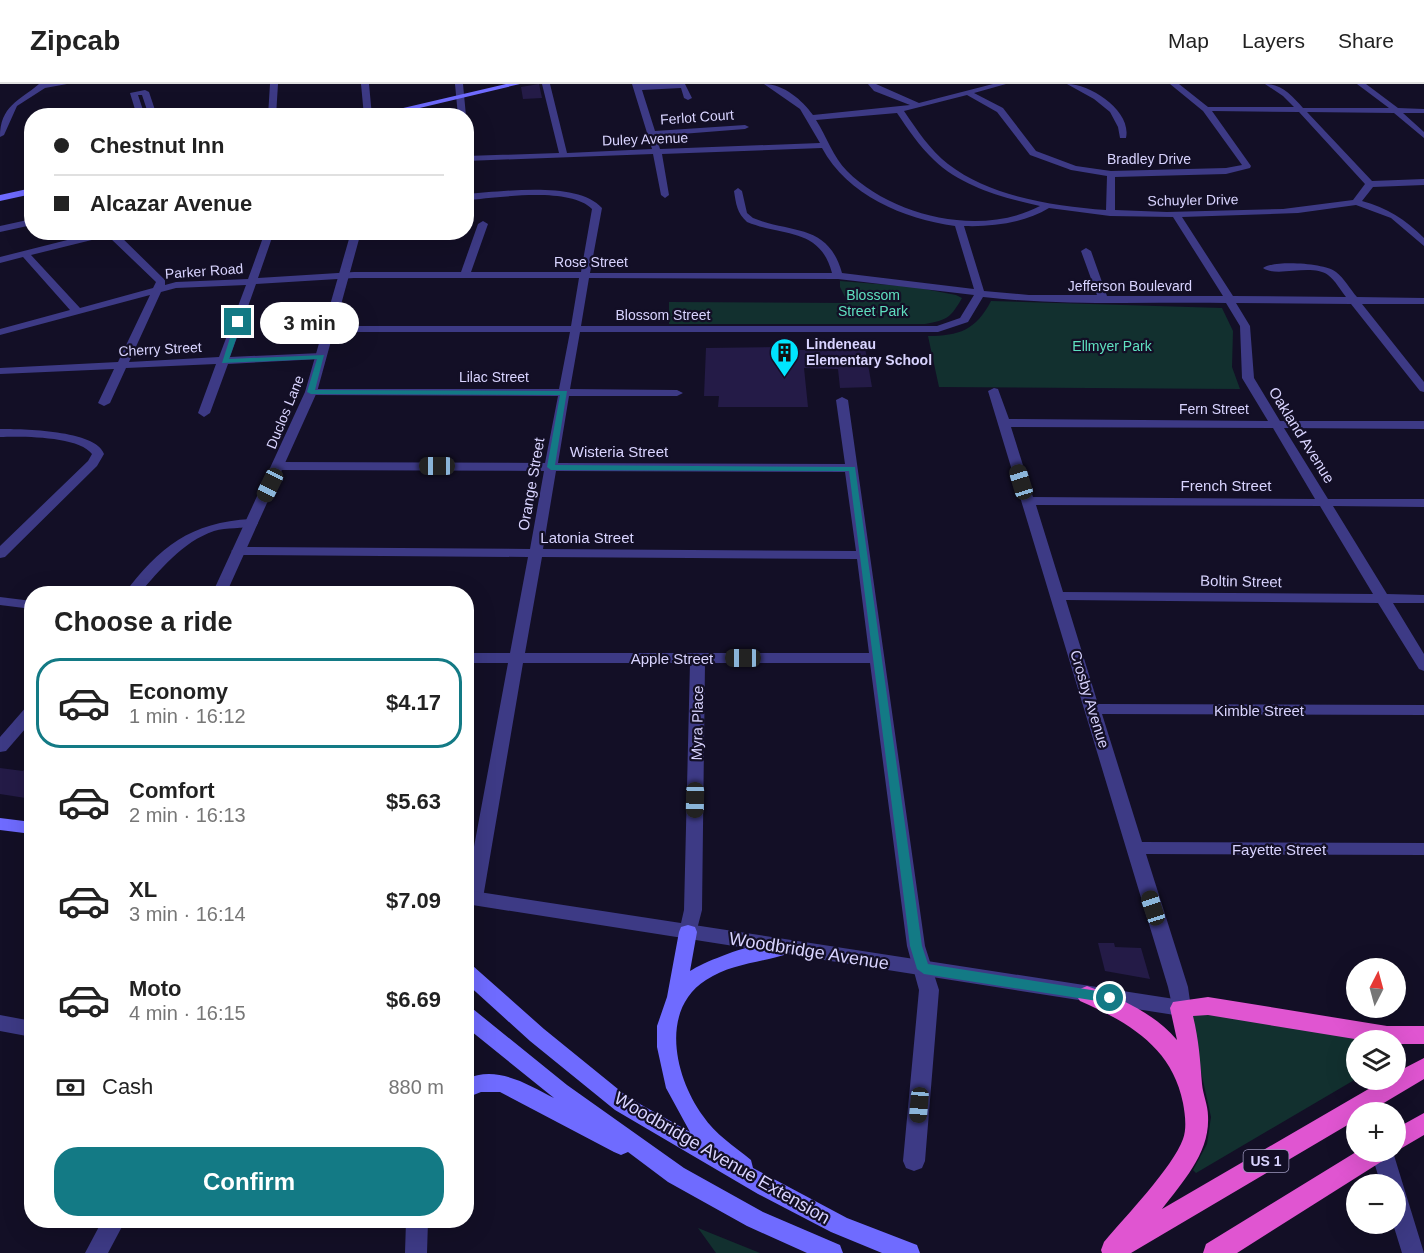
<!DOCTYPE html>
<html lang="en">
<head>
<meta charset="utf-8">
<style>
  body { margin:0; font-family:Helvetica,sans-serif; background:#f2f2f2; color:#222; height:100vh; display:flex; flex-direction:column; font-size:22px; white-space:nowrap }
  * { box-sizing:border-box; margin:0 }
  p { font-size:20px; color:#767676 }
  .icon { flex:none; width:33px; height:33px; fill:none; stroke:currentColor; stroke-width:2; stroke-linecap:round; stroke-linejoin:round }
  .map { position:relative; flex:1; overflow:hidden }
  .details { position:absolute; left:24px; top:502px; width:450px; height:642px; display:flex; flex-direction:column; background:#fff; border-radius:24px; box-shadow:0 6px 24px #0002 }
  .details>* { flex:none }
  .banner { position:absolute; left:24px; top:24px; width:450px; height:132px; border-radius:24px; box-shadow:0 6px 24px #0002; display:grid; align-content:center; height:132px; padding:0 30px; background:#fff }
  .needle { width:39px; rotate:6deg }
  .buttons { position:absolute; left:1346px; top:874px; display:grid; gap:12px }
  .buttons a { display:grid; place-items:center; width:60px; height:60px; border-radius:50%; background:#fff; box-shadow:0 6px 24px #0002; font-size:30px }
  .end { position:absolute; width:27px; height:27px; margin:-14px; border:8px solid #137a85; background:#fff; box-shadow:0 0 0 3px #fff }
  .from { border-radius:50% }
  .bubble { position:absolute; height:42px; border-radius:21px; background:#fff; box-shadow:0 6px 24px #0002; font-size:20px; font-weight:600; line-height:42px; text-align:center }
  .car { position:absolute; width:18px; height:36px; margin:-18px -9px; border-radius:8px; box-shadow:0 0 4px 2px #0007; background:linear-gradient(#222 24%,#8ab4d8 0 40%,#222 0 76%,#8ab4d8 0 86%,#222 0) }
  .banner b { display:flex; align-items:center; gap:21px; height:57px; font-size:22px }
  .banner b+b { border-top:2px solid #e0e0e0 }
  .banner i { width:15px; height:15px; background:#222 }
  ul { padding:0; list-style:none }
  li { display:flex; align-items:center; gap:18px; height:90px; margin:0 12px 9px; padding:0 18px; border:3px solid transparent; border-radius:24px }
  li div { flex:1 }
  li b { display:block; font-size:22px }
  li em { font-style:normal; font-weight:600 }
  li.selected { border-color:#137a85 }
  li>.icon { width:54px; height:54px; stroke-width:1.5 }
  h2 { padding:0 30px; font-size:27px; line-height:72px }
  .pay { display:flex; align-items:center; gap:15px; height:66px; padding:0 30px; font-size:22px }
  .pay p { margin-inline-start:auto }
  .action { display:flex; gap:12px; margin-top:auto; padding:12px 30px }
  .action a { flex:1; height:69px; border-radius:24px; background:#137a85; color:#fff; font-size:24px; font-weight:600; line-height:69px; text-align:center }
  header { display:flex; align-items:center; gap:36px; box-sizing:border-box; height:84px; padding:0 30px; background:#fff; border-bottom:2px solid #e0e0e0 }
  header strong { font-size:28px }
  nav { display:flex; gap:33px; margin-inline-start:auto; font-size:21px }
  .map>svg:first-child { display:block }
</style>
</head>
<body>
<header>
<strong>Zipcab</strong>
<nav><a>Map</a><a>Layers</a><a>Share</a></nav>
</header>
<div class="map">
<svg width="1424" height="1169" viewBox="0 0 1424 1169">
  <rect width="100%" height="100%" fill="#130f26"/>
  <path fill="#12302f" d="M840 197 914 203 956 211 962 214C951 233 948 236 925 240H669V218L848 219 840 203Z
    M991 217 1222 224 1233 247 1232 283 1240 305 939 303 928 252C959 252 976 246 991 217Z
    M1196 928 1380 957H1356V995L1196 1089 1193 1086 1207 1060 1211 1033 1190 938 1192 932Z
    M698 1144 760 1169H716Z"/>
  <path fill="#241b47" d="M539 0 542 14 523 15 521 3Z
    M833 258H864L872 303 840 304 838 285 804 284 808 323H718L719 312H704L706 264 780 263V266H835Z
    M32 677V715L0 710V684L23 687Z
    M1098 859H1114L1115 863 1141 864 1150 895 1105 887Z"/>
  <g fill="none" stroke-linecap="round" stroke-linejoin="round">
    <path fill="#3d3a85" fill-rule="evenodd" d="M39 0H67L45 4 17 22 4 51 0 53C0 22 19 17 39 0Z
      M270 0H278L276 32H268Z
      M455 0H463L466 32H458Z
      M542 0H550L567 69 652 65 632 0H685L692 14 688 16 684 14 681 4 642 6 655 47 745 41 749 43 745 45 656 52 660 65 820 59 800 25 764 0C784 0 802 16 813 31L910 21 874 7 868 0H876L919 19 993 0H1006L974 9 1003 24 1036 67 1076 82 1111 87 1226 84 1242 81 1203 27 1170 0H1179L1208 23H1294L1283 12 1265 0C1282 0 1292 12 1303 24H1389L1357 0H1366L1398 24 1424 25V29H1403L1424 48V54L1394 29 1307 28 1372 97 1424 95V101L1373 103 1362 117C1387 124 1405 135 1424 154V162L1391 134 1356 121 1298 129 1182 133 1233 212 1346 213C1341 207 1335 196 1328 191 1311 179 1277 194 1263 184 1274 176 1325 179 1336 188 1344 194 1350 205 1357 213L1424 214V220H1362L1424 298V308L1420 307 1351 220 1236 219 1250 242 1254 294 1280 337H1424V345L1284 344 1328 415H1424V423L1333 422 1387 510 1424 511V519H1393L1424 570V587L1419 585 1378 519 1066 516 1098 620 1424 621V631L1102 630 1142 758 1424 759V771L1146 770 1188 903 1191 924 1188 930 1181 932 1174 930 1168 903 988 307 994 304 998 305 1009 335 1268 337 1242 294 1240 242 1226 219C1145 218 1064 222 983 213L968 238 938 248H580L570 305 677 306 683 309 677 312H569L558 379 845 380 836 316 842 313 848 316 925 862 939 906 925 1077 922 1084 914 1087 906 1084 903 1077 919 906 907 862 870 579H705L702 826 695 853 688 855 681 853 679 848 684 826 690 579H523L483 814 480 819 474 821 468 819 466 806 508 579H466V569H510L528 473 238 471 231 467 238 463 530 465 544 387 279 386 273 382 279 378 545 379 558 312 311 311 305 308 311 305H559L570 248H329L324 245 329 242H571L579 194H354L256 200 230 273 321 269 326 272 321 275 228 280 210 329 204 333 198 329 216 280 126 284 110 319 104 322 98 319 114 285 0 290V284L118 278 150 211 0 251V245L70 226 23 173 0 179V173L99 148H116L165 196V201L176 198 248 195 265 148H274L258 194 354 188H461L478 140 483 137 488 140 471 188H581L592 125C569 102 497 114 466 116V110C501 108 577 96 602 124L590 189H832C820 143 783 153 747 138 737 129 736 120 734 107L738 104 742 107 747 129 753 134C792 150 828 139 842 189L974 205 955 142C904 135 847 111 822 64L662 70 669 111 665 114 661 111 653 70 466 77V72L559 69ZM967 11 997 28 1030 71 1071 86 1107 92 1106 126C1053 122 991 113 948 80 930 66 917 46 904 27ZM1212 27 1299 28 1365 100 1353 116 1283 125 1167 128 1115 126V93L1226 90 1250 84 1251 82ZM897 29C908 45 919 62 934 76 962 103 1004 114 1040 122 981 153 893 133 847 87 833 73 827 53 816 36ZM1049 124 1110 132 1173 133 1223 212H1107L1091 167 1086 164 1081 167 1097 211H1029L984 207 964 142C992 143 1025 139 1049 124ZM108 152 156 198 153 204 80 224 31 171ZM589 194 838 195 974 211 960 234 937 242H581ZM246 201 219 273 129 278 161 208 176 204ZM1011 343 1273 344 1315 415 1033 413ZM556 387 845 388 856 467 543 465ZM1036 421 1320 422 1373 510 1063 508ZM542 473 857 475 869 569H525Z
      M1067 0C1091 0 1132 27 1126 54H1120L1118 43 1110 28 1094 15Z
      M145 6 149 8 157 32H149L142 11H138L145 32H137L130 9Z
      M32 135V141L0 148V142Z
      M0 345C22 345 96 346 104 370L97 382 5 473 0 474V462L88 377 92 370C79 352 21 352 0 353Z
      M251 435 258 439 256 442C242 445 227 443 214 447 182 458 160 486 139 510H124C159 463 191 438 251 435Z
      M0 513 32 517V525L0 521Z
      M32 621V637L6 667 0 668V653L27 622Z
      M0 931 32 937V953L0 947Z
      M1371 1068H1393L1424 1169H1402L1393 1140H1395V1101H1381Z
      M102 1137H125L108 1169H85Z"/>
    <path fill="#3d3a85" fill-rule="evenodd" d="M361 0H369L372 32H364Z
      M351 148H361L317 308 226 510H212L305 308Z
      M466 806 1181 916 1188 918 1191 924 1188 930 1181 932 466 820Z
      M406 1137H428L427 1169H405Z"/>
    <path fill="#6f6bff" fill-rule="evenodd" d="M506 0H520L386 32H369Z
      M32 104V110L0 117V111Z
      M0 734 32 738V750L0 746Z
      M688 841 695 843 697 848 690 887C709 875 769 852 790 859L792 864 790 869C761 879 732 879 706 896 659 926 675 994 703 1032 715 1050 734 1062 751 1076L753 1084 847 1134 917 1161 920 1169H882L831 1148 758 1110 615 1026 530 957 466 899V879L473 882 544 945 629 1014 690 1048 666 1004 657 963V942L667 913 679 848 681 843Z
      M466 923 473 925 567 1001 684 1084 763 1128 840 1161 843 1169H807L747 1142 668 1098 628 1068 621 1071 614 1068 500 1008H481L466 1014V995C497 981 527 1000 554 1014L466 943Z"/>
    <path fill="#e055d1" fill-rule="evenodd" d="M1087 902C1120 914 1154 929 1177 956L1170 924 1173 918 1208 913 1387 942H1424V960H1395V957H1367L1208 931 1193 932C1199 957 1200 975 1202 1000 1203 1011 1208 1021 1208 1032 1210 1069 1183 1097 1162 1125L1384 996H1395V989L1424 974V995L1367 1029H1356V1036L1131 1169H1102L1101 1166 1104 1158C1125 1133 1173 1083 1183 1055 1187 1044 1185 1030 1183 1019 1172 963 1128 938 1080 917L1076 911 1080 905Z
      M1424 1029V1051L1395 1068V1045Z
      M1356 1068H1388L1384 1076 1237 1169H1203L1206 1160Z"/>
  </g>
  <path fill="#137a85" d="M238 236 242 238 229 275 324 271 315 306 567 307 555 381 855 383 922 862 928 880 1110 909 1117 914 1115 918 1110 919 924 890 917 885 910 862 849 387 551 386 547 383 560 311 311 310 307 308 317 275 222 279 235 238Z"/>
  <defs>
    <symbol id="building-pin" viewBox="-11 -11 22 30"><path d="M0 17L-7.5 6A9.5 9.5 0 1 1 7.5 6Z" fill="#00e5ff" stroke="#130f26"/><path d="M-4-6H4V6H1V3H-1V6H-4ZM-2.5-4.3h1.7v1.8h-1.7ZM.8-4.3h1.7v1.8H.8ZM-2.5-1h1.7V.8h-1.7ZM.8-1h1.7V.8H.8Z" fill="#111"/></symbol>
  </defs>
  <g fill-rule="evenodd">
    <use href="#building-pin" x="768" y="252" width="33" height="45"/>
  </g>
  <g text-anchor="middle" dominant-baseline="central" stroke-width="4.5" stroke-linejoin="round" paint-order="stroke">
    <g font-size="14" fill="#d9d4ff" stroke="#130f26">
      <text transform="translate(697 33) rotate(-4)">Ferlot Court</text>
      <text transform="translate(645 55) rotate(-2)">Duley Avenue</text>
      <text x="1149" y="75">Bradley Drive</text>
      <text transform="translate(1193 116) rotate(-1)">Schuyler Drive</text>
      <text x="591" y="178">Rose Street</text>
      <text transform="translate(204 187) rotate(-4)">Parker Road</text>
      <text x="1130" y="202">Jefferson Boulevard</text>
      <text x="663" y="231">Blossom Street</text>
      <text transform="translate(160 265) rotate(-3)">Cherry Street</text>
      <text x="494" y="293">Lilac Street</text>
      <text x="1214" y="325">Fern Street</text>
      <text transform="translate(285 328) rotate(-68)">Duclos Lane</text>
    </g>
    <g font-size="14" fill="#5fe0c0" stroke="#130f26">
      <text x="873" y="211">Blossom<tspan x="873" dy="16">Street Park</tspan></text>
      <text x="1112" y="262">Ellmyer Park</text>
    </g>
    <g font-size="14" font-weight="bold" fill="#d9d4ff" stroke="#130f26" text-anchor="start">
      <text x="806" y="260">Lindeneau<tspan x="806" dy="16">Elementary School</tspan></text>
    </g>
    <rect fill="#130f26" stroke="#9e99be" stroke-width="1.5" x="1243.5" y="1066" width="45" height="22" rx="4.5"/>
    <g font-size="14" font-weight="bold" fill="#d9d4ff">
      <text x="1266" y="1077">US 1</text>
    </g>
    <g font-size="15" fill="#d9d4ff" stroke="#130f26">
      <text transform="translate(1302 351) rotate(58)">Oakland Avenue</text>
      <text x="619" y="367">Wisteria Street</text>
      <text transform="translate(531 400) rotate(-80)">Orange Street</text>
      <text x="1226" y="401">French Street</text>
      <text x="587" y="453">Latonia Street</text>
      <text transform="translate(1241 497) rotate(1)">Boltin Street</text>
      <text x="672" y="574">Apple Street</text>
      <text transform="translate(1090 615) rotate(73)">Crosby Avenue</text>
      <text x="1259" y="626">Kimble Street</text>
      <text transform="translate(697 639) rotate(-89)">Myra Place</text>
      <text x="1279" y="765">Fayette Street</text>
    </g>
    <g font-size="18" fill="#d9d4ff" stroke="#130f26">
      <text transform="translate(809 867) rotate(9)">Woodbridge Avenue</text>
      <text transform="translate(722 1074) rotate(30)">Woodbridge Avenue Extension</text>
    </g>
  </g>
</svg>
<div class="buttons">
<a><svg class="needle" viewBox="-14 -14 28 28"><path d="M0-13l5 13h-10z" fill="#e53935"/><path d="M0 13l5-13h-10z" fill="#767676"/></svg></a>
<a><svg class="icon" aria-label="layers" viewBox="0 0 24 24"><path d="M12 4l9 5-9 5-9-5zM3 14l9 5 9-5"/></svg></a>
<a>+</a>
<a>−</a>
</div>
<i class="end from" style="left:1110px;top:914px"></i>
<i class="end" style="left:238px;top:238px"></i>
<div class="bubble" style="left:260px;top:218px;width:99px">3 min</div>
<i class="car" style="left:437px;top:382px;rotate:270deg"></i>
<i class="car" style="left:1021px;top:398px;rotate:343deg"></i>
<i class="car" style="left:270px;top:401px;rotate:206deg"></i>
<i class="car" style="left:743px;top:574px;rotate:270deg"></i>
<i class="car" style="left:695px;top:716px;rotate:181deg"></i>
<i class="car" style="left:1153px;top:824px;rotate:342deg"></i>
<i class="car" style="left:919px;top:1021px;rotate:185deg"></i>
<div class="banner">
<b><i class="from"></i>Chestnut Inn</b>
<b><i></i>Alcazar Avenue</b>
</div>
<section class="details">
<h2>Choose a ride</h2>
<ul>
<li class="selected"><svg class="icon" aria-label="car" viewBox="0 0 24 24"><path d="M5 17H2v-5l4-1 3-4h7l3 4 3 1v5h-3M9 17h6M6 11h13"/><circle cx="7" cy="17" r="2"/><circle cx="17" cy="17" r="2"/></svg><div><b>Economy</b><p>1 min · 16:12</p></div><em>$4.17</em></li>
<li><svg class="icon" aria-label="car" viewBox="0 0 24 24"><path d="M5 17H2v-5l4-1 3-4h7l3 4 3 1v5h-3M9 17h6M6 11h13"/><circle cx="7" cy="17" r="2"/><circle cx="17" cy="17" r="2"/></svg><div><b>Comfort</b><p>2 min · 16:13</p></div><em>$5.63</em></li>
<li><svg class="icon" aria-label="car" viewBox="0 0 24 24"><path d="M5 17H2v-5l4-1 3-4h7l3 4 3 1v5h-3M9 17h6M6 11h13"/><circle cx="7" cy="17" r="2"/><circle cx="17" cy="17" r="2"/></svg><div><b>XL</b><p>3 min · 16:14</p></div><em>$7.09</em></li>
<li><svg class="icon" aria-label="car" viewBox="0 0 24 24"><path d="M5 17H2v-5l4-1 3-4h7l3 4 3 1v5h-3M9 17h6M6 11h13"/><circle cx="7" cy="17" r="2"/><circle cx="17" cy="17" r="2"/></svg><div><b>Moto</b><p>4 min · 16:15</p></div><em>$6.69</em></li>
</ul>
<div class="pay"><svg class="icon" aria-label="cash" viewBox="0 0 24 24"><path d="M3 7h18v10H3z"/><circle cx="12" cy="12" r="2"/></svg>Cash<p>880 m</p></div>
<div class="action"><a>Confirm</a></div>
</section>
</div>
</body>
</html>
